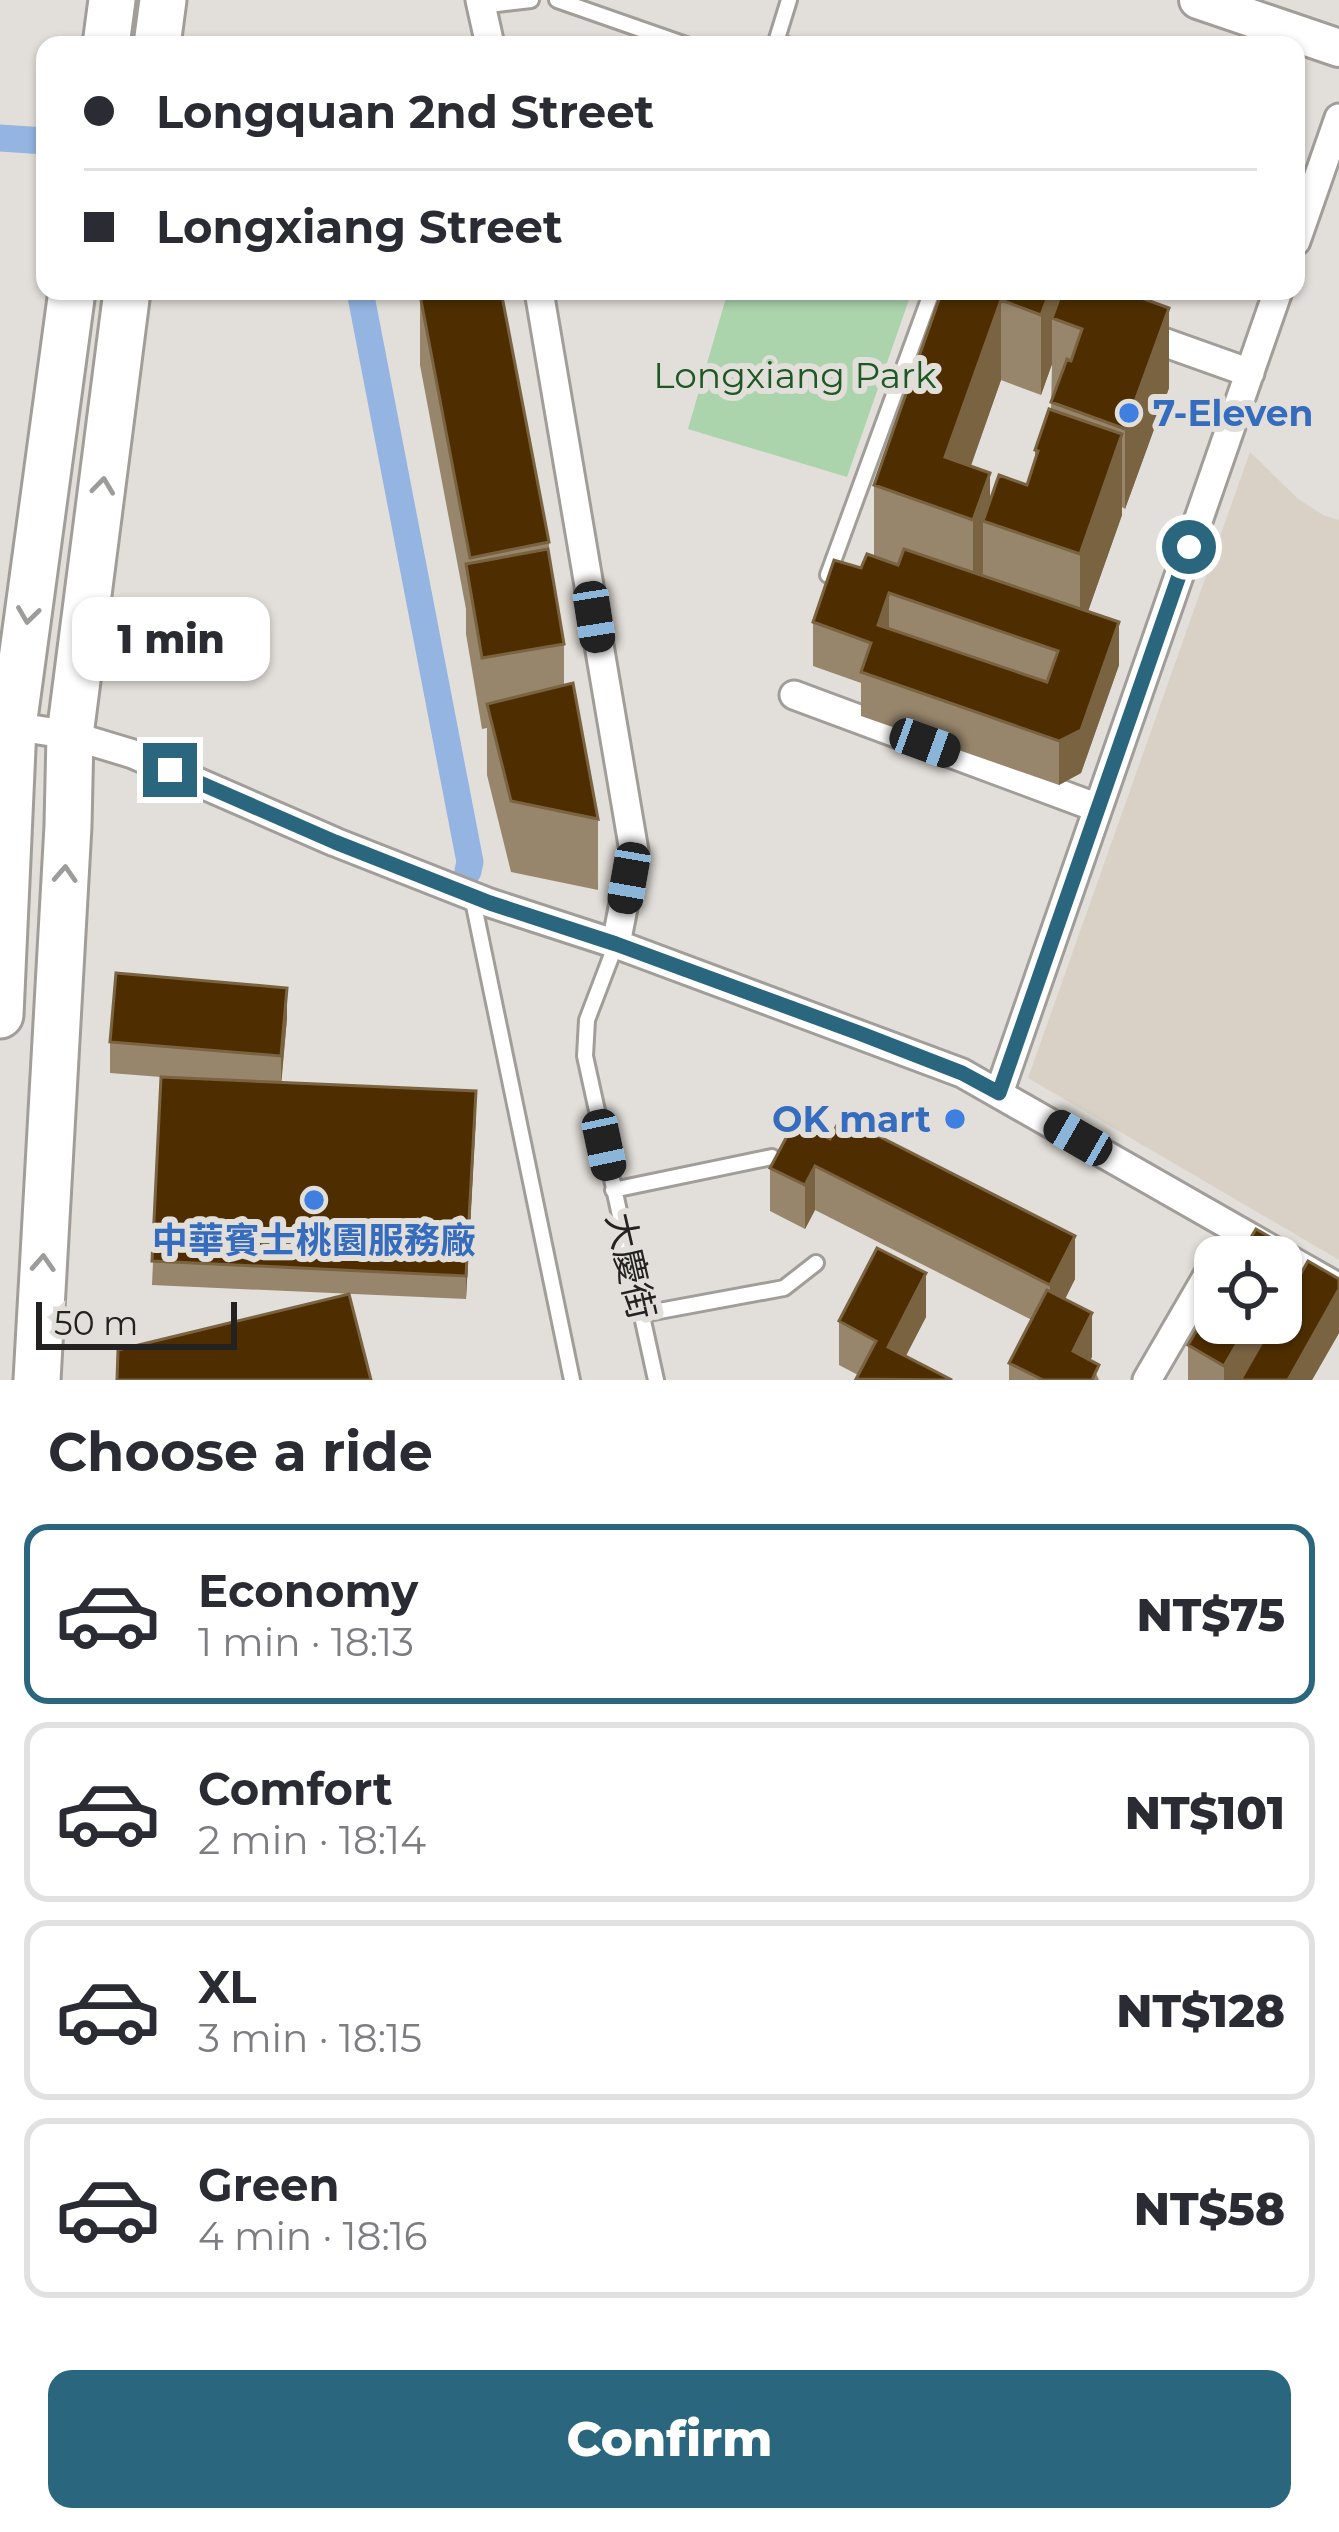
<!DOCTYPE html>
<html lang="en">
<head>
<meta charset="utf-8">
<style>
  body { margin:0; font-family:Montserrat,"Noto Sans TC",sans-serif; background:#f7f7f7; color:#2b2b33; height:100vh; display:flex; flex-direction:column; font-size:45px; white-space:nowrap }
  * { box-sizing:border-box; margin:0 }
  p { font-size:39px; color:#7c7c81 }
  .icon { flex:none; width:66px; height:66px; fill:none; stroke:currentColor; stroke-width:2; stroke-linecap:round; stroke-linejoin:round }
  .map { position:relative; height:1380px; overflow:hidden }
  .drawer { display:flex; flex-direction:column; background:#fff; flex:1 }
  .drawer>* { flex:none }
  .hud { position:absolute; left:36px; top:36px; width:1269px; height:264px; border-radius:24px; box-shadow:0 3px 9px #0004; display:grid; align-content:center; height:264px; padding:0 48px; background:#fff }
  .fabs { position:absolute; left:1194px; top:1236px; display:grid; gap:24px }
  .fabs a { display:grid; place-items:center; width:108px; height:108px; border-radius:24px; background:#fff; box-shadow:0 3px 9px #0004; font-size:60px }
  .scale { position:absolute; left:36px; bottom:30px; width:201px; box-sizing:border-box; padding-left:12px; border:6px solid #232220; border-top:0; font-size:33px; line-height:42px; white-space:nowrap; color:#232220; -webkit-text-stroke:9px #e2ded9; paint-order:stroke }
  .end { position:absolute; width:54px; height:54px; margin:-27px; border:15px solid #2a677e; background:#fff; box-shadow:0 0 0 6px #fff }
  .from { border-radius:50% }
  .bubble { position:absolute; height:84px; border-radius:24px; background:#fff; box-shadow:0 3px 9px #0004; font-size:39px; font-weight:800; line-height:84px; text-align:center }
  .car { position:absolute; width:36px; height:72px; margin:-36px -18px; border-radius:15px; box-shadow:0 0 9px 3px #0007; background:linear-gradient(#222 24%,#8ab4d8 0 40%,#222 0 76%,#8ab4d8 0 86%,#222 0) }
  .hud b { display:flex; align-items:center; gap:42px; height:114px; font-size:45px }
  .hud b+b { border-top:3px solid #e1e1e2 }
  .hud i { width:30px; height:30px; background:#2b2b33 }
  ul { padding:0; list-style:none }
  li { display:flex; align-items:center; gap:36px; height:180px; margin:0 24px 18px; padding:0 24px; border:6px solid #e1e1e2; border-radius:24px }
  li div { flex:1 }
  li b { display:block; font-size:45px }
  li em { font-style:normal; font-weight:800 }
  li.selected { border-color:#2a677e }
  li>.icon { width:108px; height:108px; stroke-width:1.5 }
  h2 { padding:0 48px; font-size:54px; line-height:144px }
  .button { display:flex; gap:24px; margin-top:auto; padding:24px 48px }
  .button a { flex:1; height:138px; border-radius:24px; background:#2a677e; color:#fff; font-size:48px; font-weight:800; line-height:138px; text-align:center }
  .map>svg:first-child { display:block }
</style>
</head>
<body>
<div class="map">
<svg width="1339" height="1380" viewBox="0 0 1339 1380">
  <rect width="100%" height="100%" fill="#e2ded9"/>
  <path fill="#dad1c6" d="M1250 452 1297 498 1323 515 1339 520V1260L1028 1078Z"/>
  <path fill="#abd3ac" d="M728 291H912L847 477 688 429Z"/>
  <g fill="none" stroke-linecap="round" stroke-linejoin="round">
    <path stroke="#94b5e2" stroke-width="27" d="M0 138 45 141
      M360 291 470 862 468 871"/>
    <defs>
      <path id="service" d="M557 0 686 45
        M481 6 531 0
        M787 45 776 42 789 0
        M828 575 932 291
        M472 896 572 1380
        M616 944 587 1020 585 1056 656 1380
        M613 1190 772 1157
        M643 1314 784 1288 816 1263"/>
      <path id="minor" d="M480 0 490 45
        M1296 241 1339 118
        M539 291 634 851 616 944
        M1135 332 1250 373
        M794 695 1098 808
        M13 726 70 735 133 754 335 842 490 903 616 944 962 1073 1339 1288
        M999 1093 1278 291
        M1147 1380 1215 1263"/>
      <path id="tertiary" d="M1198 0 1339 48"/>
      <path id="primary" d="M106 45 112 0
        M157 45 163 0
        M0 1015 13 726 72 291
        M37 1380 68 826 70 735 127 291"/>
    </defs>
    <use href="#service" stroke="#a19d99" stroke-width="20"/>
    <use href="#minor" stroke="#a19d99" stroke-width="33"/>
    <use href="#tertiary" stroke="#a19d99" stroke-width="42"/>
    <use href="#primary" stroke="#a19d99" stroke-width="51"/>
    <use href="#service" stroke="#fff" stroke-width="14"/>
    <use href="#minor" stroke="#fff" stroke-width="27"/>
    <use href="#tertiary" stroke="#fff" stroke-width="36"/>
    <use href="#primary" stroke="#fff" stroke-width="45"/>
  </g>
  <path fill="#98866c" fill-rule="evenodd" d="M942 291H1058V303L1169 388 1125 509 1122 507V515L1088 611 1119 665 1081 773 1059 785 861 716V683L813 666V622L874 556V485ZM1052 364 1051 410 1035 450V461L1027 485 990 501 971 466 1001 380 1041 395Z
    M420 295 549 542V554L564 644V685L598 819V890L511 872 487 775V728L482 729 466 634V609L420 365Z
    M287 1018 281 1082 476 1114 466 1299 152 1285 161 1077 110 1073V1042Z
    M795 1121 1075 1279 1065 1299 1092 1357 1090 1360 1099 1380H1009V1363L1032 1320 815 1210 805 1229 770 1211V1168Z
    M1291 1291 1339 1333 1312 1380H1188V1345Z
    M926 1317 906 1356 858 1375 839 1365V1321Z"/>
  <path fill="#7a6341" d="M1050 291H1058V320L1052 318V364L1041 395V315Z
    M1001 300V380L954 513 945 457Z
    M1169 308V388L1125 509V429Z
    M1122 434V515L1080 634V554Z
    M990 473V524L983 521V572L973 600V520Z
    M889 593V636L878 625Z
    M1119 622V665L1081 773 1059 785V741Z
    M287 988V1018L281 1087V1056Z
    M476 1091V1114L466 1299V1276Z
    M815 1166V1210L805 1229V1185Z
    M1075 1236V1279L1050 1329V1285Z
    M1291 1249V1292L1281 1310V1267Z
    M926 1273V1317L893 1380 888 1347Z
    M1339 1289V1333L1312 1380H1288Z
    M1092 1313V1357L1080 1380 1073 1351Z
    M1249 1323H1274L1241 1380H1224V1366Z"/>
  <path fill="#4e2e00" stroke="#7a6341" stroke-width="3" fill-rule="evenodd" d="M437 291H501L549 542 470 558 420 295Z
    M942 291H1050L1041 315 1001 300 945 457 990 473 973 520 874 485Z
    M1062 291H1122L1169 308 1125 429 1051 402 1067 359 1071 361 1082 329 1052 318Z
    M1049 409 1122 434 1080 554 983 521 999 475 1027 485 1038 451 1035 450Z
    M548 549 564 644 482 658 466 564Z
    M904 549 1119 622 1081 730 1059 741 861 672 871 643 813 622 834 560 861 568 867 554 898 565ZM889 593 1058 651 1047 682 878 625Z
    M573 683 598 819 511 801 487 704Z
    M116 973 287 988 281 1056 110 1042Z
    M161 1077 476 1091 466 1276 152 1261Z
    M841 1117 1075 1236 1050 1285 815 1166 805 1185 770 1168 795 1121 830 1139Z
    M1256 1229 1291 1249 1281 1267V1257H1239Z
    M877 1248 926 1273 888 1347 952 1380 856 1379 876 1341 839 1321Z
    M1308 1261 1339 1279V1289L1288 1380H1243L1241 1379 1273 1323H1281V1309Z
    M1047 1290 1092 1313 1073 1351 1099 1365 1092 1380H1043L1009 1363Z
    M349 1294 371 1380H117L118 1350Z
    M1215 1299V1323H1249L1224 1366 1188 1345Z"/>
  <defs><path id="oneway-chevron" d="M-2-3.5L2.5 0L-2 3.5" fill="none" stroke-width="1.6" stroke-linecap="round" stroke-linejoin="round" transform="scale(3)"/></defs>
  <g stroke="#9c9c9b">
    <use href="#oneway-chevron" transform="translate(103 486) rotate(-83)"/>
    <use href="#oneway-chevron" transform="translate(28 615) rotate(98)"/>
    <use href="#oneway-chevron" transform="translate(65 874) rotate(-87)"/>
    <use href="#oneway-chevron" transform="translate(43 1263) rotate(-87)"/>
  </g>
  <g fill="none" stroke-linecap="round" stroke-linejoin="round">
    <path stroke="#2a677e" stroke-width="15" d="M170 770 335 842 490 903 616 944 859 1033 962 1073 999 1093 1189 547"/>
  </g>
  <g fill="#3f7fe0" stroke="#e2ded9" stroke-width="4.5">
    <circle cx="1129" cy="413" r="12"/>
    <circle cx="955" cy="1119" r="12"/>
    <circle cx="314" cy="1200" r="12"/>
  </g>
  <g text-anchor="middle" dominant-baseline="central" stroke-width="12" stroke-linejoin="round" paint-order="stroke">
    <g font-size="36" fill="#1c5823" stroke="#e2ded9">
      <text x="795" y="375">Longxiang Park</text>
    </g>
    <g font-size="36" font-weight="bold" fill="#366cbe" stroke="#e2ded9" text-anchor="start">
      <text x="1153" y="413">7-Eleven</text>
      <text x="931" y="1119" text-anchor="end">OK mart</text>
      <text x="314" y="1240" text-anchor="middle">中華賓士桃園服務廠</text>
    </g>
    <g font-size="36" fill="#232220" stroke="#e2ded9">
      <text transform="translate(631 1266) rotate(77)">大慶街</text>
    </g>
  </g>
</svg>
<div class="fabs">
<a><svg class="icon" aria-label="locate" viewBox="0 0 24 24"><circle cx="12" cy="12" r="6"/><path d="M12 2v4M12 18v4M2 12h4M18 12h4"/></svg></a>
</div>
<div class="scale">50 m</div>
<i class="end from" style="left:1189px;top:547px"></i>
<i class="end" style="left:170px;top:770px"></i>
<div class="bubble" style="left:72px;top:597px;width:198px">1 min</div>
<i class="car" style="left:594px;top:617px;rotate:171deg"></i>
<i class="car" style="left:925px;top:743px;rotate:110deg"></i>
<i class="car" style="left:629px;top:878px;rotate:190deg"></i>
<i class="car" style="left:1078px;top:1138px;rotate:300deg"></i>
<i class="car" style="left:604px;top:1145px;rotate:168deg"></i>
<div class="hud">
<b><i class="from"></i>Longquan 2nd Street</b>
<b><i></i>Longxiang Street</b>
</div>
</div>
<section class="drawer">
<h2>Choose a ride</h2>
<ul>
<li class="selected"><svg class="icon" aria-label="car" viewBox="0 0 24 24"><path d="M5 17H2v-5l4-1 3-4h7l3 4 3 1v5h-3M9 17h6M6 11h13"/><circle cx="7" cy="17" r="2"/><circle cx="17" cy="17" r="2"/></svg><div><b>Economy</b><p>1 min · 18:13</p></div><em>NT$75</em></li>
<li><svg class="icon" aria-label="car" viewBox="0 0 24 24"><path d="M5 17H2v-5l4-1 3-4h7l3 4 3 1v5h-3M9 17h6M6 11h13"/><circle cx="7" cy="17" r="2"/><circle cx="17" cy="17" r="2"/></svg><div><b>Comfort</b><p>2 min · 18:14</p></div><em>NT$101</em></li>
<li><svg class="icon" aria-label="car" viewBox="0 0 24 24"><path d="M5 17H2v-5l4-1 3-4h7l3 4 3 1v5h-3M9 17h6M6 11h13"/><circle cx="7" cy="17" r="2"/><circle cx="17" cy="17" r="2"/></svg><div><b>XL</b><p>3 min · 18:15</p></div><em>NT$128</em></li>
<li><svg class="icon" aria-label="car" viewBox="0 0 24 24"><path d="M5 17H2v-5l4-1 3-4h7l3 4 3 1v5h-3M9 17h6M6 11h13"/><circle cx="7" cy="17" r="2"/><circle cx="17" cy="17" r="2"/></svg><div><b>Green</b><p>4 min · 18:16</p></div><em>NT$58</em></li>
</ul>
<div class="button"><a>Confirm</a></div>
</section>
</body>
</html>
